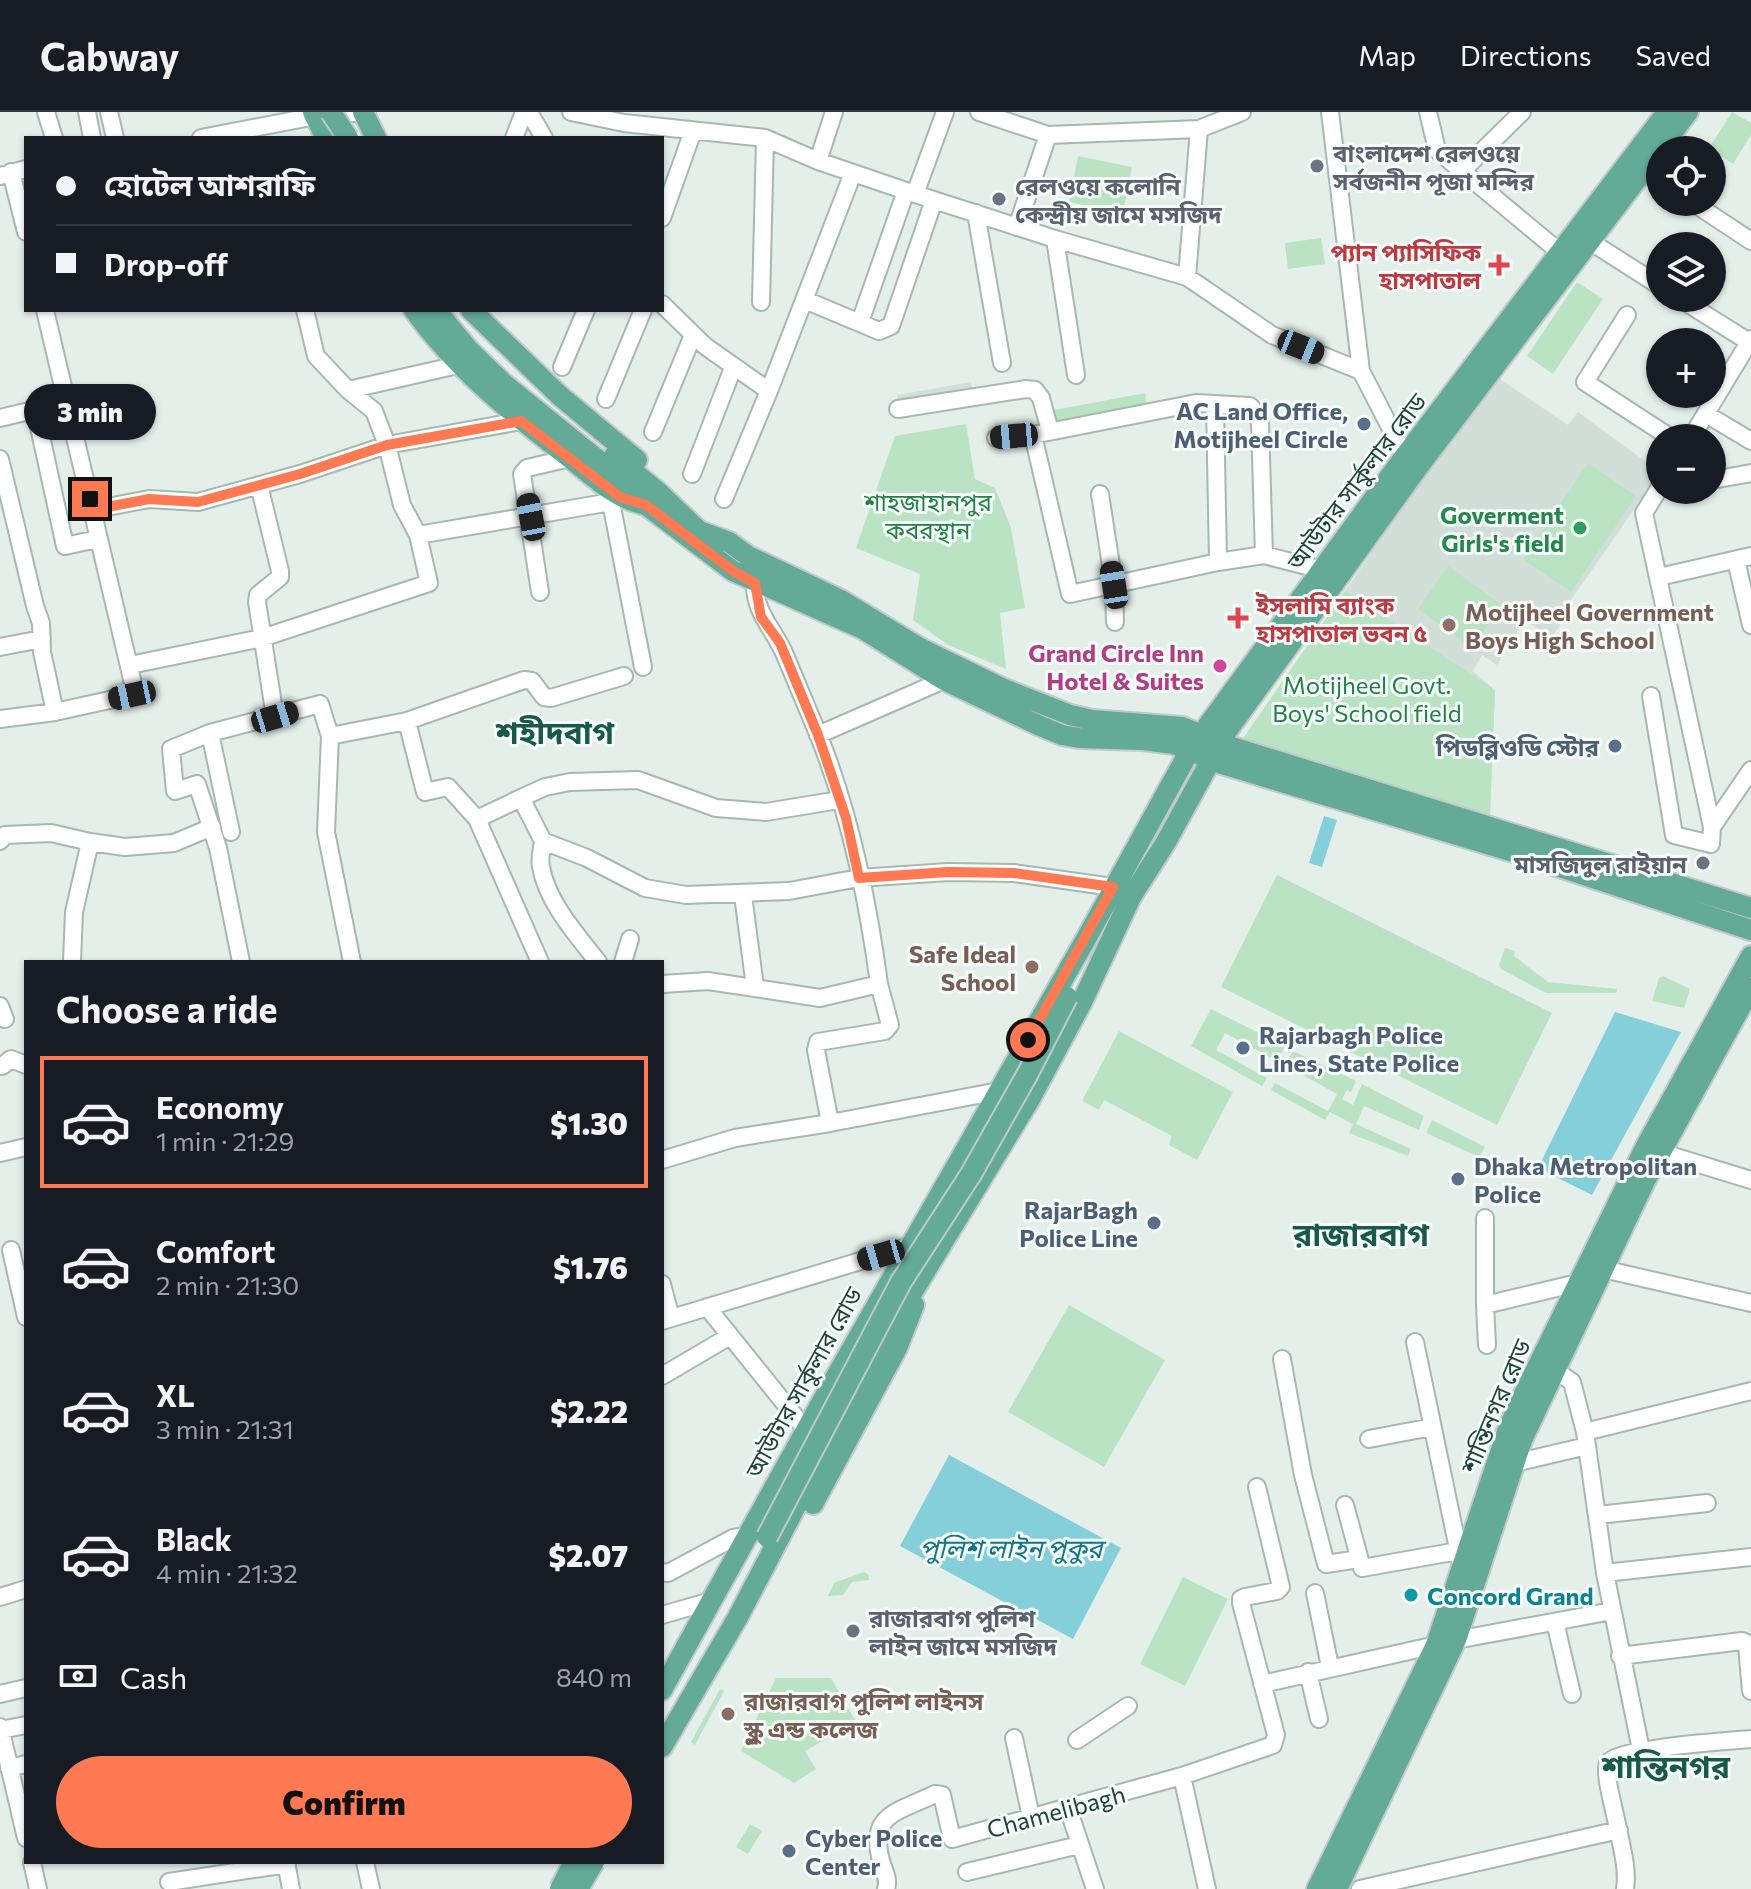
<!DOCTYPE html>
<html lang="en">
<head>
<meta charset="utf-8">
<style>
  body { margin:0; font-family:Commissioner,"Noto Sans Bengali",sans-serif; background:#20242c; color:#f1f3f6; height:100vh; display:flex; flex-direction:column; font-size:30px; white-space:nowrap }
  * { box-sizing:border-box; margin:0 }
  p { font-size:26px; color:#9ea1a6 }
  .icon { flex:none; width:44px; height:44px; fill:none; stroke:currentColor; stroke-width:2; stroke-linecap:round; stroke-linejoin:round }
  .map { position:relative; flex:1; overflow:hidden }
  .drawer { position:absolute; left:24px; top:848px; width:640px; height:904px; display:flex; flex-direction:column; background:#171b24; border-radius:0px; box-shadow:0 2px 6px #0004 }
  .drawer>* { flex:none }
  .top-card { position:absolute; left:24px; top:24px; width:640px; height:176px; border-radius:0px; box-shadow:0 2px 6px #0004; display:grid; align-content:center; height:176px; padding:0 32px; background:#171b24 }
  .buttons { position:absolute; left:1646px; top:24px; display:grid; gap:16px }
  .buttons a { display:grid; place-items:center; width:80px; height:80px; border-radius:50%; background:#171b24; box-shadow:0 2px 6px #0004; font-size:40px }
  .end { position:absolute; width:36px; height:36px; margin:-18px; border:10px solid #ff7a52; background:#111; box-shadow:0 0 0 4px #111 }
  .from { border-radius:50% }
  .bubble { position:absolute; height:56px; border-radius:28px; background:#171b24; box-shadow:0 2px 6px #0004; font-size:26px; font-weight:800; line-height:56px; text-align:center }
  .car { position:absolute; width:24px; height:48px; margin:-24px -12px; border-radius:10px; box-shadow:0 0 6px 2px #0007; background:linear-gradient(#222 24%,#8ab4d8 0 40%,#222 0 76%,#8ab4d8 0 86%,#222 0) }
  .top-card b { display:flex; align-items:center; gap:28px; height:76px; font-size:30px }
  .top-card b+b { border-top:2px solid #363941 }
  .top-card i { width:20px; height:20px; background:#f1f3f6 }
  ul { padding:0; list-style:none }
  li { display:flex; align-items:center; gap:24px; height:132px; margin:0 16px 12px; padding:0 16px; border:4px solid transparent; border-radius:0px }
  li div { flex:1 }
  li b { display:block; font-size:30px }
  li em { font-style:normal; font-weight:800 }
  li.selected { border-color:#ff7a52 }
  li>.icon { width:72px; height:72px; stroke-width:1.5 }
  h2 { padding:0 32px; font-size:36px; line-height:96px }
  .pay { display:flex; align-items:center; gap:20px; height:88px; padding:0 32px; font-size:30px }
  .pay p { margin-inline-start:auto }
  .cta { display:flex; gap:16px; margin-top:auto; padding:16px 32px }
  .cta a { flex:1; height:92px; border-radius:48px; background:#ff7a52; color:#111; font-size:32px; font-weight:800; line-height:92px; text-align:center }
  header { display:flex; align-items:center; gap:48px; box-sizing:border-box; height:112px; padding:0 40px; background:#171b24; border-bottom:2px solid #363941 }
  header strong { font-size:38px }
  nav { display:flex; gap:44px; margin-inline-start:auto; font-size:28px }
  .map>svg:first-child { display:block }
</style>
</head>
<body>
<header>
<strong>Cabway</strong>
<nav><a>Map</a><a>Directions</a><a>Saved</a></nav>
</header>
<div class="map">
<svg width="1751" height="1777" viewBox="0 0 1751 1777">
  <rect width="100%" height="100%" fill="#e4efea"/>
  <path fill="#d2dfd9" d="M1498 266 1568 313 1578 300 1660 360 1560 504 1564 508 1551 526 1525 508 1497 553 1482 543 1473 559 1495 578 1490 703 1242 628 1435 349Z
    M971 270 973 282 899 295 897 283Z"/>
  <path fill="#bae3c4" d="M1732 0 1751 11V23L1733 52 1709 36Z
    M1078 44 1132 55 1123 101 1069 90Z
    M1321 126 1325 152 1288 157 1285 131Z
    M1577 170 1603 187 1553 262 1527 244Z
    M1145 281 1147 298 1052 313 1049 299Z
    M966 312 975 367 995 376 1011 416 1025 496 1000 501 1006 557 948 533 913 508 920 462 856 436 895 324Z
    M1588 351 1636 384 1571 480 1523 447Z
    M1448 454 1502 493 1472 536 1418 497Z
    M1345 479 1495 578 1490 703 1242 628Z
    M1277 763 1552 901 1497 1013 1221 875Z
    M1505 836 1515 839 1514 844 1548 870 1617 877 1616 881H1546L1501 857 1499 853Z
    M1663 864 1690 877 1684 896 1652 889 1659 866Z
    M1211 897 1285 934 1277 949 1225 921 1216 938 1267 966 1262 974 1191 934Z
    M1119 919 1233 980 1197 1048 1169 1033 1172 1024 1104 988 1099 998 1082 989Z
    M1293 939 1356 969 1351 980 1347 978 1342 987 1353 993 1362 972 1424 1004 1419 1018 1364 994 1356 1012 1411 1037 1408 1044 1349 1021 1353 1012 1330 1000 1325 1008 1271 978 1275 971 1328 999 1337 982 1285 953Z
    M1432 1008 1485 1035 1479 1045 1426 1021Z
    M1069 1193 1165 1248 1104 1355 1008 1300Z
    M864 1460 869 1463V1468L852 1470 843 1483 828 1484 834 1471Z
    M1183 1465 1228 1487 1185 1574 1140 1552Z
    M776 1566H831L856 1610 805 1639 816 1657 794 1671 741 1639Z
    M720 1577 724 1579 695 1633 691 1630Z
    M750 1712 762 1719 748 1742 736 1735Z"/>
  <path fill="#85cfda" d="M1324 704 1337 708 1322 755 1309 751Z
    M1615 900 1681 920 1592 1083 1538 1056Z
    M949 1343 1121 1436 1073 1527 900 1434Z"/>
  <g fill="none" stroke-linecap="round" stroke-linejoin="round">
    <defs>
      <path id="minor" d="M46 0 54 26
        M87 0 92 26
        M109 0 115 26
        M529 0 544 26
        M571 0 624 11 765 26 818 49 915 82 1055 127 1187 165 1272 223 1361 259 1405 344 1414 350
        M979 0 1048 23 1017 115
        M1330 0 1361 259
        M1428 0 1437 38 1562 142
        M1048 23 1199 17 1242 0
        M201 26 316 4 367 0
        M514 26 524 0
        M818 49 834 0
        M1462 59 1522 0
        M1645 59 1660 69
        M11 60 26 120
        M0 64 26 57
        M915 82 945 0
        M1692 90 1751 129
        M976 101 1002 251
        M662 106 693 19
        M1055 127 1076 263
        M1591 130 1660 174
        M1187 165 1199 17
        M1679 186 1749 230
        M805 188 879 219 891 214 934 88
        M761 190 765 26
        M662 192 705 234 769 279 724 387
        M1627 203 1585 270 1671 326
        M860 210 906 79
        M562 255 586 198
        M348 278 458 253
        M769 279 853 61
        M606 287 643 198
        M1196 291 1250 294 1256 301 1260 311 1264 443 1218 450 1070 482 1033 323Z
        M1215 293 1218 450
        M898 297 1026 277 1035 278 1041 286 1050 319
        M1706 302 1751 329
        M0 306 67 290
        M39 315 65 434 97 427
        M653 320 693 223
        M996 326 1033 323
        M1691 326 1751 227
        M0 347 35 494 41 511 42 540 55 600
        M692 362 733 256
        M1712 368 1751 361
        M259 373 280 459V465L258 483 257 490 275 605
        M1660 375 1644 401 1712 715 1751 658
        M1100 382 1114 473 1115 510
        M611 390 643 555
        M92 398 149 387 198 390 300 362 387 333 521 309
        M418 423 611 390 620 385
        M1264 443 1322 458
        M1736 448 1751 513
        M1659 465 1751 444
        M755 471C754 501 774 517 785 543 796 569 807 596 818 622 850 701 868 789 879 872
        M540 480 522 362 527 356 570 346
        M0 535 42 527
        M130 553 262 526 429 471 418 423 402 393 387 333 374 299 348 278 316 244 305 198
        M1651 584 1674 723 1711 732 1712 715
        M0 607 55 600 132 583 135 580 45 198
        M407 609 425 680 448 675 477 707
        M210 621 231 720
        M818 623 944 568
        M330 624 407 609 524 568 532 569 544 585 551 586 624 564
        M521 686 545 675 570 670 638 668 716 696 766 700 839 688
        M0 729 5 723 51 721 90 730 125 735 174 731 212 715
        M543 729C542 737 539 747 541 755 547 790 577 823 598 850
        M743 783 755 875
        M72 850 74 800 90 730
        M241 850 218 736 197 672 175 679 171 637 210 621 320 592 330 624 326 720 352 850
        M540 850 477 707 521 686 543 729 587 746 645 776 686 783 789 779 859 766 948 760 1014 761 1113 775
        M623 850 630 827
        M662 872 708 869 820 886 879 872 890 913 885 919 818 930 816 938 830 1011 735 1026 662 1048
        M0 894 5 907
        M2 954 11 947 26 953
        M830 1011 999 979
        M1660 1040 1751 1068
        M0 1041 26 1035
        M1485 1106V1193L1569 1173 1576 1176
        M11 1138 26 1205
        M1603 1157 1751 1191
        M662 1172 671 1206
        M1485 1193 1487 1233
        M707 1195 806 1318
        M662 1209 910 1134
        M1415 1230 1462 1456
        M1282 1247 1303 1363 1326 1452 1359 1447
        M1555 1258 1572 1270 1585 1320 1605 1461 1641 1638
        M662 1264 730 1224
        M1585 1320 1751 1279
        M1369 1327 1432 1315
        M1514 1351 1587 1334
        M1345 1393 1362 1456 1458 1439
        M1598 1403 1707 1391
        M662 1460 668 1461 733 1426 747 1424
        M1605 1461 1751 1445
        M1315 1481 1330 1555
        M0 1485 26 1477
        M662 1503 711 1489
        M1555 1510 1572 1582
        M1456 1528 1612 1499
        M1620 1544 1742 1529 1745 1530 1747 1534 1751 1579
        M1308 1560 1319 1607
        M1262 1572 1436 1533
        M0 1582 26 1576
        M0 1615 26 1726
        M1 1618 26 1613
        M1014 1626 1031 1705
        M1077 1628 1128 1594
        M9 1656 26 1652
        M1182 1664 1207 1777
        M1068 1696 1095 1777
        M32 1750 38 1777
        M286 1750 291 1777
        M365 1750 371 1777
        M967 1760 1079 1733
        M169 1770 287 1752
        M886 1777C889 1768 885 1761 882 1752 867 1702 896 1701 935 1682L942 1683 952 1727 1182 1664 1273 1633 1276 1623 1241 1491V1487L1245 1485 1277 1479 1281 1475 1257 1375
        M1360 1777 1619 1718
        M1625 1777C1628 1757 1622 1737 1618 1717 1616 1704 1603 1660 1608 1651 1617 1636 1728 1629 1751 1627"/>
      <path id="major" d="M313 0 326 26
        M363 0 376 26
        M414 198C456 257 513 302 570 346 593 364 613 385 642 392
        M436 198 469 238 503 271 619 365 646 393 733 459 863 517 944 568 1038 613 1062 623 1079 626 1143 628 1174 632 1222 652 1520 742 1751 818
        M471 198 560 284 637 348
        M614 344 657 379 699 419 729 430 748 444 841 488 920 536 1004 577 1070 603 1092 608 1182 615 1232 635 1751 796
        M813 1392 897 1236 914 1193
        M662 1578 830 1275 1086 827 1190 638 1405 344 1667 0
        M662 1635 738 1505 878 1237 1030 987 1082 890 1131 785 1166 730 1227 619 1419 354 1688 0
        M1317 1777 1436 1533 1507 1320 1520 1290 1646 1034 1751 844
        M1337 1777 1456 1528 1522 1328 1645 1069 1751 876"/>
    </defs>
    <use href="#minor" stroke="#a5b8b1" stroke-width="20"/>
    <use href="#major" stroke="#c1cac8" stroke-width="24"/>
    <use href="#minor" stroke="#fff" stroke-width="16"/>
    <use href="#major" stroke="#63aa97" stroke-width="20"/>
    <defs>
      <path id="major-bridge" d="M331 0 348 26
        M767 1425 901 1170 971 1062 1027 963 1067 885
        M560 1777 574 1750
        M578 1777 594 1750"/>
    </defs>
    <use href="#major-bridge" stroke="#c1cac8" stroke-width="24" stroke-linecap="butt"/>
    <use href="#major-bridge" stroke="#63aa97" stroke-width="20"/>
  </g>
  <g fill="none" stroke-linecap="round" stroke-linejoin="round">
    <path stroke="#ff7a52" stroke-width="10" d="M90 387 92 398 149 387 198 390 300 362 387 333 521 309 620 385 646 393 733 459 755 471 761 505 780 531 818 623 846 706 859 766 948 760 1014 761 1113 775 1028 928"/>
  </g>
  <g fill="#6b7280" stroke="#f5fbf8" stroke-width="3">
    <circle cx="1317" cy="54" r="8"/>
    <circle cx="999" cy="87" r="8"/>
    <circle cx="1703" cy="751" r="8"/>
    <circle cx="853" cy="1519" r="8"/>
  </g>
  <g fill="#e0444e" stroke="#f5fbf8" stroke-width="3">
    <path d="M1495 141h8v8h8v8h-8v8h-8v-8h-8v-8h8z"/>
    <path d="M1234 494h8v8h8v8h-8v8h-8v-8h-8v-8h8z"/>
  </g>
  <g fill="#5c6f8a" stroke="#f5fbf8" stroke-width="3">
    <circle cx="1364" cy="312" r="8"/>
    <circle cx="1615" cy="634" r="8"/>
    <circle cx="1243" cy="936" r="8"/>
    <circle cx="1458" cy="1067" r="8"/>
    <circle cx="1154" cy="1111" r="8"/>
    <circle cx="789" cy="1739" r="8"/>
  </g>
  <circle fill="#2e9e5b" stroke="#f5fbf8" stroke-width="3" cx="1580" cy="416" r="8"/>
  <g fill="#8d6e63" stroke="#f5fbf8" stroke-width="3">
    <circle cx="1449" cy="513" r="8"/>
    <circle cx="1032" cy="855" r="8"/>
    <circle cx="728" cy="1602" r="8"/>
  </g>
  <circle fill="#d1479c" stroke="#f5fbf8" stroke-width="3" cx="1220" cy="554" r="8"/>
  <circle fill="#0f9aa8" stroke="#f5fbf8" stroke-width="3" cx="1411" cy="1483" r="8"/>
  <g text-anchor="middle" dominant-baseline="central" stroke-width="6" stroke-linejoin="round" paint-order="stroke">
    <g font-size="24" font-weight="bold" fill="#5b616d" stroke="#f5fbf8" text-anchor="start">
      <text x="1333" y="40">বাংলাদেশ রেলওয়ে<tspan x="1333" dy="28">সর্বজনীন পূজা মন্দির</tspan></text>
      <text x="1015" y="73">রেলওয়ে কলোনি<tspan x="1015" dy="28">কেন্দ্রীয় জামে মসজিদ</tspan></text>
      <text x="1687" y="751" text-anchor="end">মাসজিদুল রাইয়ান</text>
      <text x="869" y="1505">রাজারবাগ পুলিশ<tspan x="869" dy="28">লাইন জামে মসজিদ</tspan></text>
    </g>
    <g font-size="24" font-weight="bold" fill="#be3a42" stroke="#f5fbf8" text-anchor="end">
      <text x="1481" y="139">প্যান প্যাসিফিক<tspan x="1481" dy="28">হাসপাতাল</tspan></text>
      <text x="1256" y="492" text-anchor="start">ইসলামি ব্যাংক<tspan x="1256" dy="28">হাসপাতাল ভবন ৫</tspan></text>
    </g>
    <g font-size="24" font-weight="bold" fill="#4e5e75" stroke="#f5fbf8" text-anchor="end">
      <text x="1348" y="298">AC Land Office,<tspan x="1348" dy="28">Motijheel Circle</tspan></text>
      <text x="1599" y="634">পিডব্লিওডি স্টোর</text>
      <text x="1259" y="922" text-anchor="start">Rajarbagh Police<tspan x="1259" dy="28">Lines, State Police</tspan></text>
      <text x="1474" y="1053" text-anchor="start">Dhaka Metropolitan<tspan x="1474" dy="28">Police</tspan></text>
      <text x="1138" y="1097">RajarBagh<tspan x="1138" dy="28">Police Line</tspan></text>
      <text x="805" y="1725" text-anchor="start">Cyber Police<tspan x="805" dy="28">Center</tspan></text>
    </g>
    <g font-size="24" fill="#204339" stroke="#f5fbf8">
      <text transform="translate(1356 369) rotate(-53)">আউটার সার্কুলার রোড</text>
      <text transform="translate(803 1270) rotate(-61)">আউটার সার্কুলার রোড</text>
      <text transform="translate(1495 1294) rotate(-67)">শান্তিনগর রোড</text>
      <text transform="translate(1056 1699) rotate(-15)">Chamelibagh</text>
    </g>
    <g font-size="24" fill="#258047" stroke="#f5fbf8">
      <text x="928" y="389">শাহজাহানপুর<tspan x="928" dy="28">কবরস্থান</tspan></text>
      <text x="1367" y="572">Motijheel Govt.<tspan x="1367" dy="28">Boys' School field</tspan></text>
    </g>
    <g font-size="24" font-weight="bold" fill="#27864d" stroke="#f5fbf8" text-anchor="end">
      <text x="1564" y="402">Goverment<tspan x="1564" dy="28">Girls's field</tspan></text>
    </g>
    <g font-size="24" font-weight="bold" fill="#785e54" stroke="#f5fbf8" text-anchor="start">
      <text x="1465" y="499">Motijheel Government<tspan x="1465" dy="28">Boys High School</tspan></text>
      <text x="1016" y="841" text-anchor="end">Safe Ideal<tspan x="1016" dy="28">School</tspan></text>
      <text x="744" y="1588">রাজারবাগ পুলিশ লাইনস<tspan x="744" dy="28">স্কুল এন্ড কলেজ</tspan></text>
    </g>
    <g font-size="24" font-weight="bold" fill="#b23c85" stroke="#f5fbf8" text-anchor="end">
      <text x="1204" y="540">Grand Circle Inn<tspan x="1204" dy="28">Hotel &amp; Suites</tspan></text>
    </g>
    <g font-size="24" font-weight="bold" fill="#0d838f" stroke="#f5fbf8" text-anchor="start">
      <text x="1427" y="1483">Concord Grand</text>
    </g>
    <g font-size="26" font-style="italic" fill="#127688" stroke="#f5fbf8">
      <text x="1011" y="1435">পুলিশ লাইন পুকুর</text>
    </g>
    <g font-size="32" font-weight="bold" fill="#195948" stroke="#f5fbf8">
      <text x="555" y="619">শহীদবাগ</text>
      <text x="1361" y="1121">রাজারবাগ</text>
      <text x="1666" y="1653">শান্তিনগর</text>
    </g>
  </g>
</svg>
<div class="buttons">
<a><svg class="icon" aria-label="locate" viewBox="0 0 24 24"><circle cx="12" cy="12" r="6"/><path d="M12 2v4M12 18v4M2 12h4M18 12h4"/></svg></a>
<a><svg class="icon" aria-label="layers" viewBox="0 0 24 24"><path d="M12 4l9 5-9 5-9-5zM3 14l9 5 9-5"/></svg></a>
<a>+</a>
<a>−</a>
</div>
<i class="end from" style="left:1028px;top:928px"></i>
<i class="end" style="left:90px;top:387px"></i>
<div class="bubble" style="left:24px;top:272px;width:132px">3 min</div>
<i class="car" style="left:1301px;top:235px;rotate:112deg"></i>
<i class="car" style="left:1014px;top:324px;rotate:265deg"></i>
<i class="car" style="left:531px;top:405px;rotate:349deg"></i>
<i class="car" style="left:1114px;top:473px;rotate:351deg"></i>
<i class="car" style="left:132px;top:583px;rotate:258deg"></i>
<i class="car" style="left:275px;top:605px;rotate:73deg"></i>
<i class="car" style="left:881px;top:1143px;rotate:254deg"></i>
<div class="top-card">
<b><i class="from"></i>হোটেল আশরাফি</b>
<b><i></i>Drop-off</b>
</div>
<section class="drawer">
<h2>Choose a ride</h2>
<ul>
<li class="selected"><svg class="icon" aria-label="car" viewBox="0 0 24 24"><path d="M5 17H2v-5l4-1 3-4h7l3 4 3 1v5h-3M9 17h6M6 11h13"/><circle cx="7" cy="17" r="2"/><circle cx="17" cy="17" r="2"/></svg><div><b>Economy</b><p>1 min · 21:29</p></div><em>$1.30</em></li>
<li><svg class="icon" aria-label="car" viewBox="0 0 24 24"><path d="M5 17H2v-5l4-1 3-4h7l3 4 3 1v5h-3M9 17h6M6 11h13"/><circle cx="7" cy="17" r="2"/><circle cx="17" cy="17" r="2"/></svg><div><b>Comfort</b><p>2 min · 21:30</p></div><em>$1.76</em></li>
<li><svg class="icon" aria-label="car" viewBox="0 0 24 24"><path d="M5 17H2v-5l4-1 3-4h7l3 4 3 1v5h-3M9 17h6M6 11h13"/><circle cx="7" cy="17" r="2"/><circle cx="17" cy="17" r="2"/></svg><div><b>XL</b><p>3 min · 21:31</p></div><em>$2.22</em></li>
<li><svg class="icon" aria-label="car" viewBox="0 0 24 24"><path d="M5 17H2v-5l4-1 3-4h7l3 4 3 1v5h-3M9 17h6M6 11h13"/><circle cx="7" cy="17" r="2"/><circle cx="17" cy="17" r="2"/></svg><div><b>Black</b><p>4 min · 21:32</p></div><em>$2.07</em></li>
</ul>
<div class="pay"><svg class="icon" aria-label="cash" viewBox="0 0 24 24"><path d="M3 7h18v10H3z"/><circle cx="12" cy="12" r="2"/></svg>Cash<p>840 m</p></div>
<div class="cta"><a>Confirm</a></div>
</section>
</div>
</body>
</html>
